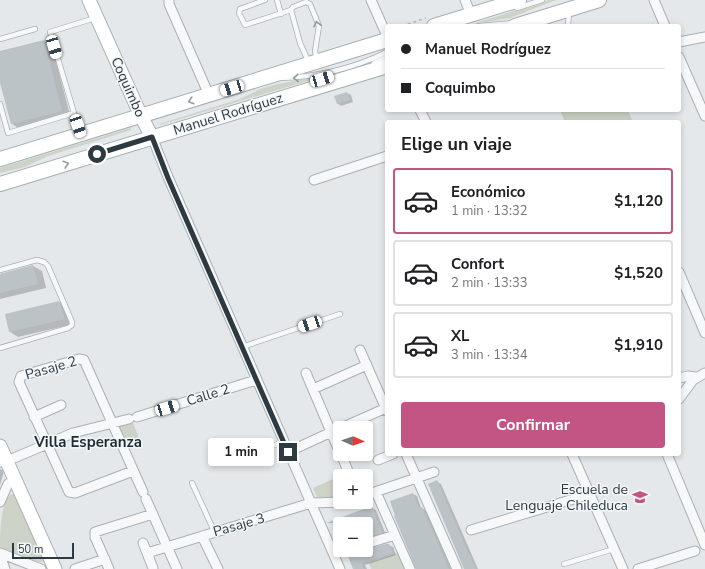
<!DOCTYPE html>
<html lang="es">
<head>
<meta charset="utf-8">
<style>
  body { margin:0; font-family:"Nunito Sans",sans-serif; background:#f2f2f2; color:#202124; height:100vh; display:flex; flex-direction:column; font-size:15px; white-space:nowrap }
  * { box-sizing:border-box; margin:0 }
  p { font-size:13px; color:#757577 }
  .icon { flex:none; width:22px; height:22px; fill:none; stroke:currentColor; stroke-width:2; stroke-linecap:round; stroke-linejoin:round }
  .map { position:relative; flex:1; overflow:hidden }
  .drawer { position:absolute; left:385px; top:120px; width:296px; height:336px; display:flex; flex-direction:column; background:#fff; border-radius:4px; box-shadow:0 2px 6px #0003 }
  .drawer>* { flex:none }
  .banner { position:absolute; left:385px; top:24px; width:296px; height:88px; border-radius:4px; box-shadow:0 2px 6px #0003; display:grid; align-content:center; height:88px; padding:0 16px; background:#fff }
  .needle { width:26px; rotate:92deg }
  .buttons { position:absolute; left:333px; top:421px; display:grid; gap:8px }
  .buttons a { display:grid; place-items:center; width:40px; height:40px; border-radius:4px; background:#fff; box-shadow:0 2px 6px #0003; font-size:20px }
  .scale { position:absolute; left:12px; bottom:10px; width:62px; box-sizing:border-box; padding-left:4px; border:2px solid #2d3a41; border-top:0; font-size:11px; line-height:14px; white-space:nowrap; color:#2d3a41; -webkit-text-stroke:3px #f3f6f8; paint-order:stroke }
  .end { position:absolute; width:18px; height:18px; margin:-9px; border:5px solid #2d3a41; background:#fff; box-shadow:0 0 0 2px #fff }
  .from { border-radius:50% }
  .bubble { position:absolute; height:28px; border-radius:4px; background:#fff; box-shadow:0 2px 6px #0003; font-size:13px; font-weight:700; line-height:28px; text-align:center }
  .car { position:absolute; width:12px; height:24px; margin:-12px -6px; border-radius:5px; box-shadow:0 0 3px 1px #0007; background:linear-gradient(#fff 24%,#345 0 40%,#fff 0 76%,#345 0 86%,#fff 0) }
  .banner b { display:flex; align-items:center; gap:14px; height:38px; font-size:15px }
  .banner b+b { border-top:1px solid #e0e0e0 }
  .banner i { width:10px; height:10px; background:#202124 }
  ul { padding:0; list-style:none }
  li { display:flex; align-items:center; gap:12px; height:66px; margin:0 8px 6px; padding:0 8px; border:2px solid #e0e0e0; border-radius:4px }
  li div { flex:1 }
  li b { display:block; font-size:15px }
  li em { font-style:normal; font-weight:700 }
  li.current { border-color:#c35584 }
  li>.icon { width:36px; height:36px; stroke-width:1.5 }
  h2 { padding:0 16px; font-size:18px; line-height:48px }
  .cta { display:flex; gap:8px; margin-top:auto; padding:8px 16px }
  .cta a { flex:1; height:46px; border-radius:4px; background:#c35584; color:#fff; font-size:16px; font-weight:700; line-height:46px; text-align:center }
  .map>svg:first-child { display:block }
</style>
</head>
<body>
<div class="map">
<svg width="705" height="569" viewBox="0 0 705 569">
  <rect width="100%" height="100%" fill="#e4e8ea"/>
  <path fill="#cdd3c6" d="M549 0H556L510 18 472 24Z
    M313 78 314 79 160 125 159 124 240 99 260 89 277 84Z
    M560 110H628L633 122H565Z
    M131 128V130L48 156 25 167 0 173V168Z
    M133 423 142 445 128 450 118 427Z
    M340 476V497H317L313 488Z
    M12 494H15L44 560 42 562H37L0 548C0 536 0 499 12 494Z
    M398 553 406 569H371L369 563Z"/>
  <path fill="#0003" d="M44 41 52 46 70 115 20 129 12 124 0 79V53Z
    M347 93 351 95 353 102 341 106 337 103Z
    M33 266 42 271 46 288 0 299V274Z
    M59 302 67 307 73 324 18 337 10 332Z
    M0 469 4 471 0 485Z
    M437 482 441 484 478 569H465Z
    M413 494 417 496 421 508 426 510 451 569H417Z
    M372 508 376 510 386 535 372 540 370 547 372 549 389 545 393 547 396 555 365 565 367 569H355L347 550H366V524H340V534L335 521Z"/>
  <path fill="#bbc3c7" d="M44 40 62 111 11 124 0 83V51Z
    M347 92 350 100 337 104 334 96Z
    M33 265 38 284 0 293V274Z
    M59 301 65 319 9 332 5 314Z
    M437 480 458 529 476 569H464L428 484Z
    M413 493 419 508 422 507 449 569H416L394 516H395L390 501Z
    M372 506 382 533 368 538 366 534V524L326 523Z
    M386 544H389L393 553 362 563 364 569H353L346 552 351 550H356L358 554 371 549V548Z"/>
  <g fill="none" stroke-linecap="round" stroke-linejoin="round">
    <defs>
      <path id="lane" d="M265 0 240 9 239 13 245 25 291 10
        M277 0 281 14
        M517 8 542 0
        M479 26 514 23
        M568 26 569 12
        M0 39 35 29
        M309 63 300 43 291 10 293 7 306 2 310 4 319 26 315 51 317 60
        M374 63 387 57
        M281 78C317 77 354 68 387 52
        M0 104 8 133 74 113
        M80 133 50 32 95 18
        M0 270 37 260 44 262 48 266 72 322V325L68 328 0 348
        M242 347 340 314
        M231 459 284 442
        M192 483 215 533
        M564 564 614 549"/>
      <path id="street" d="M169 0V4L209 95
        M371 0 387 36
        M465 0 471 15
        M654 0 665 26
        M679 42 705 37
        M679 57 705 116
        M420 110 426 122
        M152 137 168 177 340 569
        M314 180 387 156
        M679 272 705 333
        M360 350 387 411
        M306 373 340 453
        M679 378 688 376 696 377
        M313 389 367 365
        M679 399 693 380 705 373
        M34 417 61 405
        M137 417 256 380
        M341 428 386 408
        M288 452 340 428
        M341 454 350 476
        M406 454 457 569
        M572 454 623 569
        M667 454 705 545
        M378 460 393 454
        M0 462 14 458 73 433 129 419
        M133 471 75 493 69 492 19 382 21 376 79 359 84 360 143 492
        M376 492 410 569
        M366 495 434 472
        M146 499 177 569
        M0 502 8 484 15 480
        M471 530 590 494
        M202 536 218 569
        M372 542 395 535
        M143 543 153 568
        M0 553 41 569
        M147 553 311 503 343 502
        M3 554 2 561 5 569
        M75 569 105 559
        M109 569 95 537V532L153 514
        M638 569 695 551"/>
      <path id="secondary" d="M89 0 141 116 152 137
        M0 446 55 569"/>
      <path id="primary" d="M434 26 519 0
        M515 26 599 0
        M0 159 387 40
        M0 184 387 66"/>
    </defs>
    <use href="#lane" stroke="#a9b0b4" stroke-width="6"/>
    <use href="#street" stroke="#a9b0b4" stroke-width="11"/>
    <use href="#secondary" stroke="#a9b0b4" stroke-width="15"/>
    <use href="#primary" stroke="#a4b0b5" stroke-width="16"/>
    <path stroke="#b2b7ba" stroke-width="1.5" stroke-dasharray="3 3" stroke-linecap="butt" d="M402 26 426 18"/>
    <use href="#lane" stroke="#f6f8f9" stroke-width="4.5"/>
    <use href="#street" stroke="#f6f8f9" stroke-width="9"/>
    <use href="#secondary" stroke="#fff" stroke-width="13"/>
    <use href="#primary" stroke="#fff" stroke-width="14"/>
  </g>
  <defs><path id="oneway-chevron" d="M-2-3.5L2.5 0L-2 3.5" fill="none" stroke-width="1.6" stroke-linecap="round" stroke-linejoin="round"/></defs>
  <g stroke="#92999d">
    <use href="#oneway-chevron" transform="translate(317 24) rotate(-102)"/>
    <use href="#oneway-chevron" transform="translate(296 78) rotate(176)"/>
  </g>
  <g stroke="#969ca0">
    <use href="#oneway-chevron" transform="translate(191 101) rotate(163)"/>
    <use href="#oneway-chevron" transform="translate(66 164) rotate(-17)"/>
  </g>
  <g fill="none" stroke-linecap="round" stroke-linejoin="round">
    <path stroke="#2d3a41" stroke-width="5" d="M97 154 152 137 168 178 288 452"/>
  </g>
  <defs>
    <symbol id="school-bare" viewBox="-9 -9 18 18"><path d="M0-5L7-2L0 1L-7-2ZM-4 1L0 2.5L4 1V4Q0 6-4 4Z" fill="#c35584" stroke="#f3f6f8" stroke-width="2.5" paint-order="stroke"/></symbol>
  </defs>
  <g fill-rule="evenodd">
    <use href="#school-bare" x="629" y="486" width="22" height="22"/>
  </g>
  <g text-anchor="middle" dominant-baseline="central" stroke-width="3" stroke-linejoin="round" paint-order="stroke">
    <g font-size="14" fill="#2d3a41" stroke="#f3f6f8">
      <text transform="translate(128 87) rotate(66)">Coquimbo</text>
      <text transform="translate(228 114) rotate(-17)">Manuel Rodríguez</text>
      <text transform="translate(51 368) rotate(-16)">Pasaje 2</text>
      <text transform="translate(208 395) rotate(-17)">Calle 2</text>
      <text transform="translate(239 525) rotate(-16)">Pasaje 3</text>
    </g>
    <g font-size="14" fill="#2d3a41" stroke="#f3f6f8" text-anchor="end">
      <text x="628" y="489">Escuela de<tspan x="628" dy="16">Lenguaje Chileduca</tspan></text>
    </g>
    <g font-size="15" font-weight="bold" fill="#1f2b32" stroke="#f3f6f8">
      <text x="88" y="442">Villa Esperanza</text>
    </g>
  </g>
</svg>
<div class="buttons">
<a><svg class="needle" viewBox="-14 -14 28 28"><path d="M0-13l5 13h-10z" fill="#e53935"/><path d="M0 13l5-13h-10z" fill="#757577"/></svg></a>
<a>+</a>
<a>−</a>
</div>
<div class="scale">50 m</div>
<i class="end from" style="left:97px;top:154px"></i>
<i class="end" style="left:288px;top:452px"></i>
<div class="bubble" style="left:208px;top:438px;width:66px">1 min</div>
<i class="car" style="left:54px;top:47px;rotate:164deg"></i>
<i class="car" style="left:322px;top:79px;rotate:73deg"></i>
<i class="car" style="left:232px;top:88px;rotate:253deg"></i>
<i class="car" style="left:78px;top:126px;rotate:162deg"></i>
<i class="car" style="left:310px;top:324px;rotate:252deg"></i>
<i class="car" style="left:167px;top:408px;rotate:73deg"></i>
<div class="banner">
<b><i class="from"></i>Manuel Rodríguez</b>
<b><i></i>Coquimbo</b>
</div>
<section class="drawer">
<h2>Elige un viaje</h2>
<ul>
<li class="current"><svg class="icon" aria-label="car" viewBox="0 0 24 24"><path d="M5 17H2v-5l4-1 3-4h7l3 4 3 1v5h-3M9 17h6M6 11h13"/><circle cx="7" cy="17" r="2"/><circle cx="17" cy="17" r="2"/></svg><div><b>Económico</b><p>1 min · 13:32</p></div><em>$1,120</em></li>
<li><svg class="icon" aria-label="car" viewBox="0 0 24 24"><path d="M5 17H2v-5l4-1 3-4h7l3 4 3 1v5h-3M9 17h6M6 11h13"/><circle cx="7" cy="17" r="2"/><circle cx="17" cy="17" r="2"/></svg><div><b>Confort</b><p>2 min · 13:33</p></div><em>$1,520</em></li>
<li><svg class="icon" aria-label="car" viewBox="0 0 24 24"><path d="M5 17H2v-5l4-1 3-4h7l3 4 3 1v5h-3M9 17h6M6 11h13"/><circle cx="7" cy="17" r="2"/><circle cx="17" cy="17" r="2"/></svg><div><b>XL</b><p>3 min · 13:34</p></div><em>$1,910</em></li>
</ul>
<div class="cta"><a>Confirmar</a></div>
</section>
</div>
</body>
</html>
